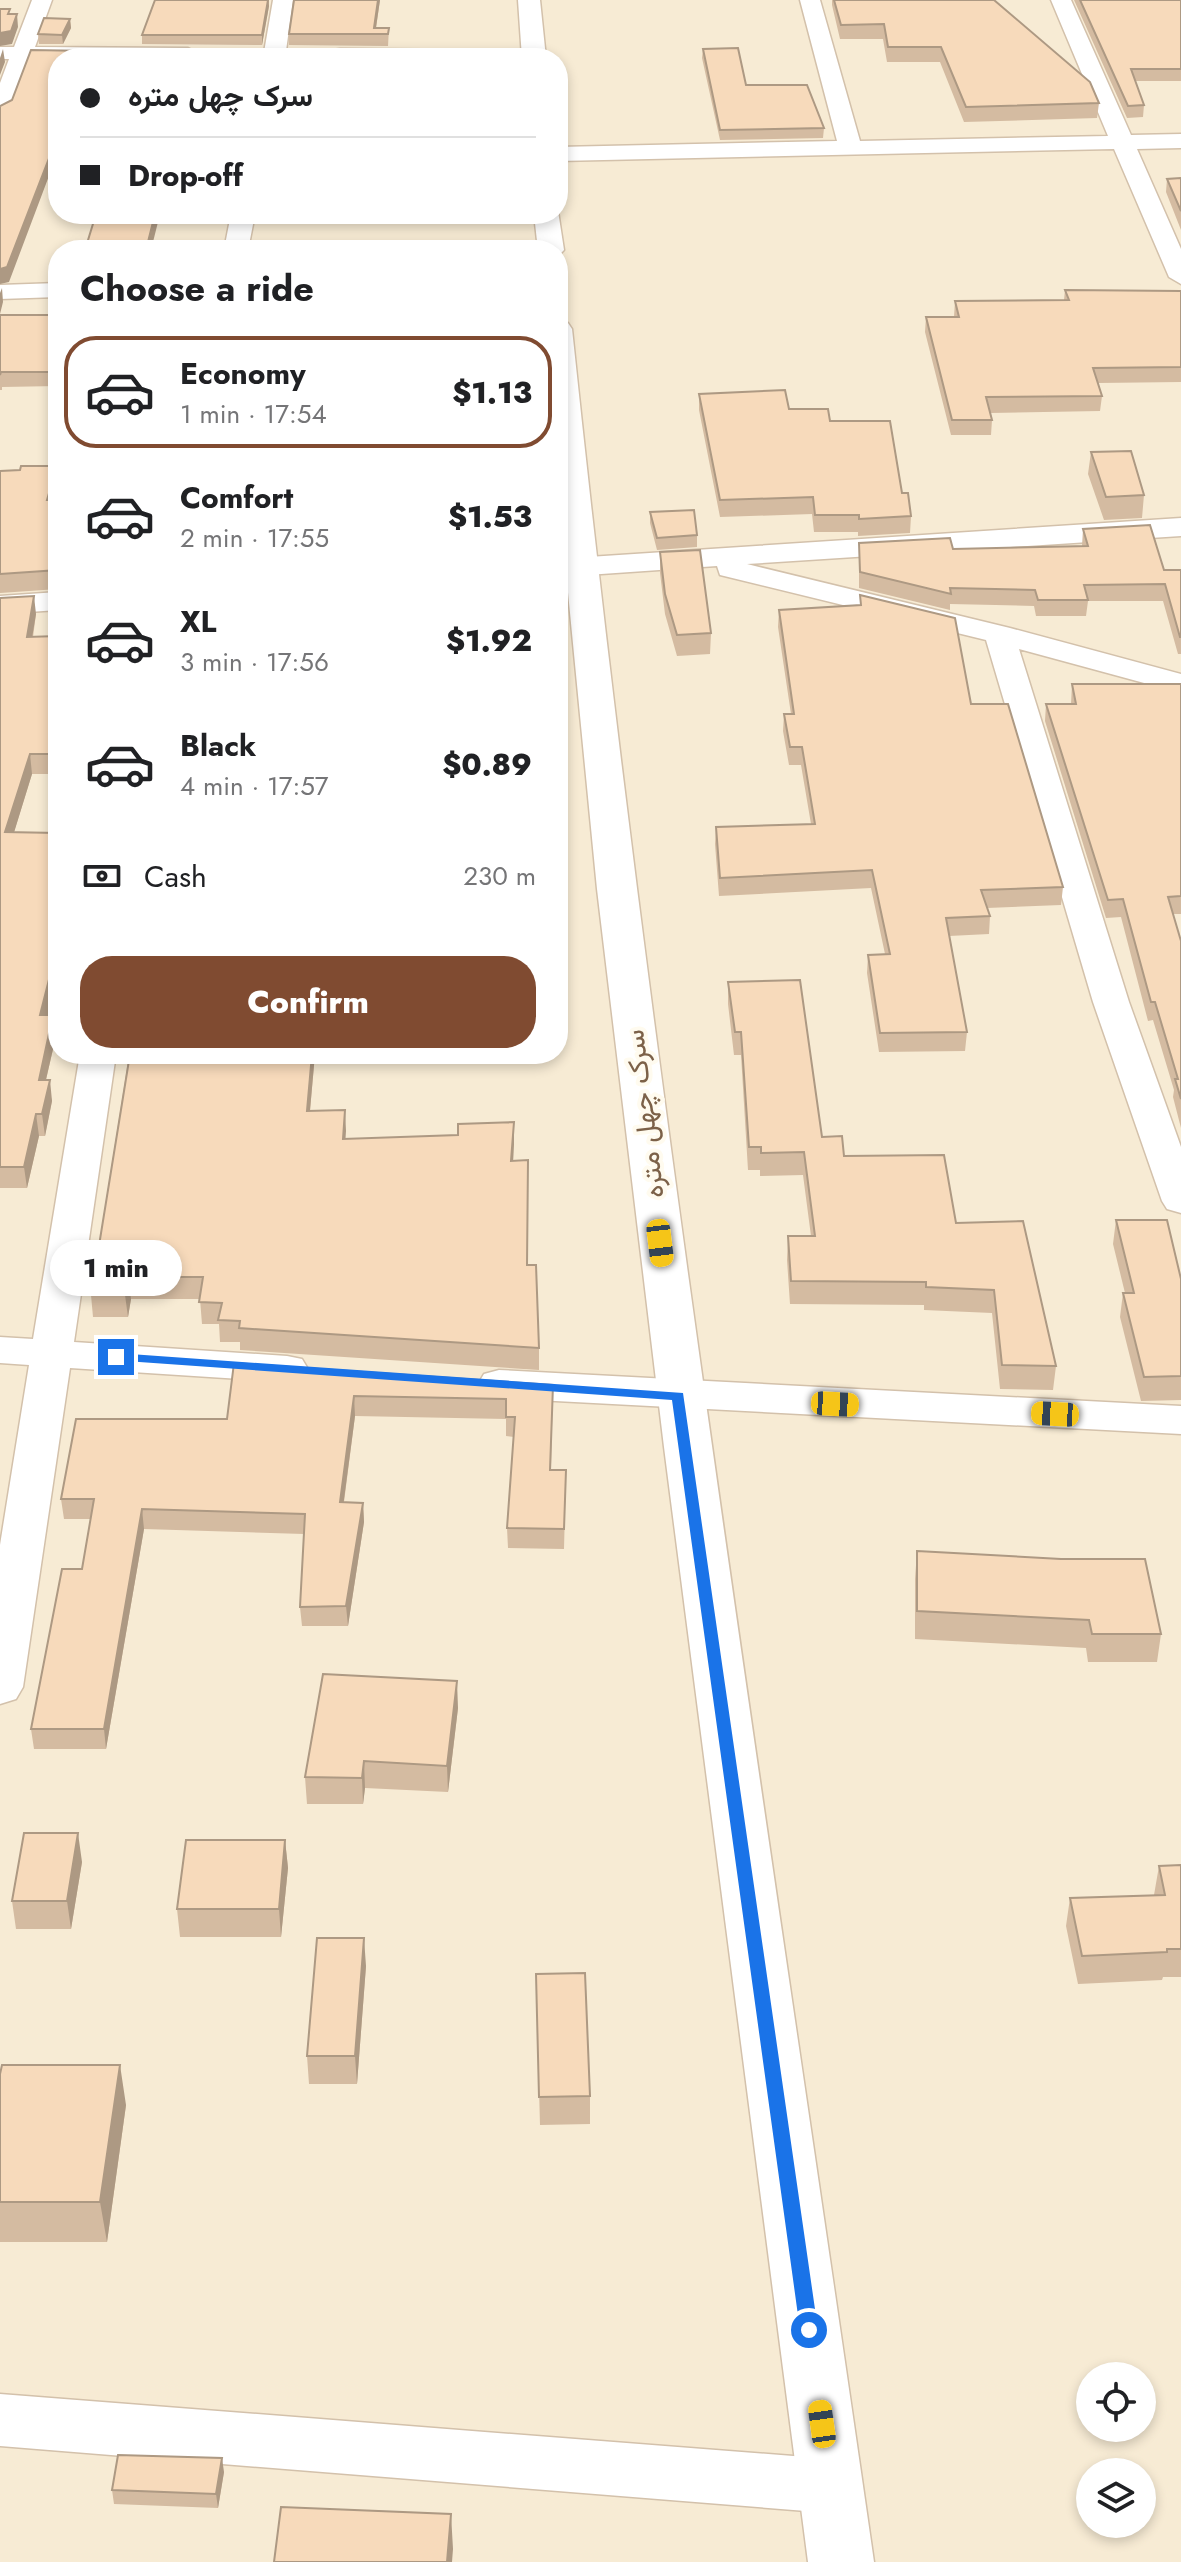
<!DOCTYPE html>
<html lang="en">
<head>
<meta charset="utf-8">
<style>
  body { margin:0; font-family:Jost,Vazirmatn,sans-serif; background:#f6f6f6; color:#202124; height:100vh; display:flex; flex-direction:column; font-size:30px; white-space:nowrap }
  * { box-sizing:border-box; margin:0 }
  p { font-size:26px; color:#757577 }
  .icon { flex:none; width:44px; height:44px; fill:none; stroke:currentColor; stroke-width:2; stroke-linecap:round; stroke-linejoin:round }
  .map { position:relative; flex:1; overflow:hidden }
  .panel { position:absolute; left:48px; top:240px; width:520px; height:824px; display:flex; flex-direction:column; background:#fff; border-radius:32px; box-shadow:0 4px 12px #0003 }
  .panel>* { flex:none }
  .banner { position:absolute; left:48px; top:48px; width:520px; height:176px; border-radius:32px; box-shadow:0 4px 12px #0003; display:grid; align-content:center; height:176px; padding:0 32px; background:#fff }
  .tools { position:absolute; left:1076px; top:2362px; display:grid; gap:16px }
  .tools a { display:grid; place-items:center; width:80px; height:80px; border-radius:50%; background:#fff; box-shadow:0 4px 12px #0003; font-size:40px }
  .end { position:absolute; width:36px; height:36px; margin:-18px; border:10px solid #1a73e8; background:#fff; box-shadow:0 0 0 4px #fff }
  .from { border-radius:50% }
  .bubble { position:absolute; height:56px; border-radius:28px; background:#fff; box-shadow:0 4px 12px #0003; font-size:26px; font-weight:800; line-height:56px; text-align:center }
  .car { position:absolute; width:24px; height:48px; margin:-24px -12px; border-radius:10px; box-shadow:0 0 6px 2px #0007; background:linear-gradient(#f5c518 24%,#345 0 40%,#f5c518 0 76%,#345 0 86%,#f5c518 0) }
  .banner b { display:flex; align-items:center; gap:28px; height:76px; font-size:30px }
  .banner b+b { border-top:2px solid #e0e0e0 }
  .banner i { width:20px; height:20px; background:#202124 }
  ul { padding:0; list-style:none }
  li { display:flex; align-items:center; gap:24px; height:112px; margin:0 16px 12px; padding:0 16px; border:4px solid transparent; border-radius:32px }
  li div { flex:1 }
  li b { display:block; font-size:30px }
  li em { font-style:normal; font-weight:800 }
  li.current { border-color:#804b31 }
  li>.icon { width:72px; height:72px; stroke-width:1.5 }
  h2 { padding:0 32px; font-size:36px; line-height:96px }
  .pay { display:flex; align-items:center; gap:20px; height:88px; padding:0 32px; font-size:30px }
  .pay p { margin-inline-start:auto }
  .cta { display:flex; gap:16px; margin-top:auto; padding:16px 32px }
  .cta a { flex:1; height:92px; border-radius:32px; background:#804b31; color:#fff; font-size:32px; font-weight:800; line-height:92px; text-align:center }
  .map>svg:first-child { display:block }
</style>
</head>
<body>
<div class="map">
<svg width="1181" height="2562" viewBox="0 0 1181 2562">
  <rect width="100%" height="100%" fill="#fef8e7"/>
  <path fill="#f7ebd4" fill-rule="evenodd" d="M0 0H1181V2562H0ZM58 58H558V214H58ZM58 250H558V1054H58ZM1090 2376H1142V2428H1090ZM1090 2472H1142V2524H1090Z"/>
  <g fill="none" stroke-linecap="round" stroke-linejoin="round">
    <defs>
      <path id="minor" d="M32 0H52L35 47 188 48 199 54 196 58 30 60 11 112 0 119V83L9 59H0V47H14Z
        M273 0H293L285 58H263Z
        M800 0H820L860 141 1108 136 1051 0H1071L1131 135 1181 134V148L1137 149 1181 249V284L1169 277 1114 149 558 161V147L837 141Z
        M340 49 534 50 545 56 331 58 332 50Z
        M231 214H255L248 250H224Z
        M58 283V297L0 299V285Z
        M1181 518V536L747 564 1010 628 1181 674V693L1019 649 1129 1002 1181 1147V1213L1167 1209 1162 1201 1093 1002 986 640 720 575 717 566 558 577V559Z
        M58 592V610L0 614V596Z
        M80 1054H116L74 1342 287 1356 302 1359 308 1369 302 1379 287 1382 70 1368 23 1687 16 1699 0 1704V1545L29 1365 0 1363V1337L33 1339Z
        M499 1370 1181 1406V1434L499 1398 484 1394 478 1384 484 1374Z
        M0 2394 831 2459 852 2467 860 2486 852 2505 831 2513 0 2446Z"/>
      <path id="tertiary" d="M518 0H540L546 58H522Z
        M558 211 564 250 558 256V250H538L534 214H558Z
        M558 321 568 323 572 329C650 1077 767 1818 874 2562H808L664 1447 597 889 558 490Z"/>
    </defs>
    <use href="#minor" stroke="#d3c1ab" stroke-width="3"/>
    <use href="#tertiary" stroke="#d3c1ab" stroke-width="3"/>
    <use href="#minor" fill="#fff" fill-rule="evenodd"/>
    <use href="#tertiary" fill="#fff" fill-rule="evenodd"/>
  </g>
  <path fill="#d4bba1" d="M155 0H269V6L262 45 142 44V35Z
    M294 0H380L376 28H389L388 46 289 45V34Z
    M832 0H994L1099 103 1097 118 964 122 940 62H887L883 39H840L832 5Z
    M1074 0H1181V81H1135L1144 105 1143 117 1127 118Z
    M70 19 71 28 63 44H39L38 34Z
    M703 49 746 85 824 128 823 138 720 140 702 58Z
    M1181 178V230L1166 192 1167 179Z
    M1065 290 1181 291V382L1098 383 1102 396 1100 411 990 413 992 420 991 435H951L925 332 926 317H954L955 301 1064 300Z
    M0 315H58V386L2 387V390H0Z
    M699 394 789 409 830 421 902 493 911 516 910 533 858 536V532H814L812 514 720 517 699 410Z
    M1091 452 1144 495 1142 518 1104 520 1088 474Z
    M57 466 58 488 55 500H58V589L0 593V471L20 470Z
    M650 512 697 535V547L657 550 650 523Z
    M1083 529 1164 570H1181V654H1178L1163 601H1088L1086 616H1036L1034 606 950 604V610L859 588V543L953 549 1082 546Z
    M660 552 711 633 710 654 677 656 665 614 660 573Z
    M860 595 971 704 1063 887 1061 905 987 908 990 916 989 934 949 936 967 1032 965 1051 879 1052 867 973 868 955 885 954 871 888 719 896 715 844 716 827 811 824 801 765H789L783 731 784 714H791L778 627 779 610 860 605Z
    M0 598 36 614 33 637 58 636V774H32L14 832 48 1015H53L56 1036 46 1080 52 1101 45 1136H39L27 1188H0Z
    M1072 684H1181V914H1173L1181 941V1128L1173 1097 1174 1090 1153 1020 1148 1021 1121 917 1106 918 1045 721 1046 704H1071Z
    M728 982 822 1137 844 1156 956 1223 1056 1366 1053 1390 1000 1389 992 1313 924 1310V1305L790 1304 787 1260 788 1236H811L803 1175 760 1176V1170H748L741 1055H734L728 1004Z
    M125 1054H315L310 1111 345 1110V1139L458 1135 514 1122 513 1161 539 1348V1370L240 1350V1342H220L219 1324H202L200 1299H131L128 1317H93L91 1295 129 1055Z
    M1116 1220 1181 1279V1400L1141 1401 1120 1317 1123 1293H1125L1113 1244Z
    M234 1363 553 1385 551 1470H566L564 1549 508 1548 507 1528 514 1437 506 1436V1419L355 1416 344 1502 363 1503 364 1522 348 1626H302L300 1607 304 1534 144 1529 106 1749H34L31 1729 82 1569 91 1519H64L61 1499 227 1419Z
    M917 1551 1161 1634 1157 1662H1088L1086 1648 915 1639V1579Z
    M458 1708 448 1792 365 1788 363 1804H307L305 1777Z
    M285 1840 288 1868 281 1937H180L177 1909Z
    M82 1862 71 1929H16L12 1901Z
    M1181 1865V1977H1163L1162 1980 1078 1984 1066 1926 1070 1898 1154 1895 1159 1866Z
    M366 1966 357 2084H309L307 2056Z
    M536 1974 590 2096V2124L540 2125Z
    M0 2074 126 2105 107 2242H0Z
    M224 2472 218 2508 114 2504 112 2490Z"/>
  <path fill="#ad9983" d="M268 0 269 6 262 45V35Z
    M378 0H380L375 34 374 28Z
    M17 14 18 27 12 44 0 46V33Z
    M70 19 71 28 63 44 62 35Z
    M3 49 5 62 0 75V58Z
    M58 135V152L9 282 0 284V269Z
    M155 214H160L151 250H146Z
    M2 288 3 302 0 314V293Z
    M57 466 58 488 49 518 47 500Z
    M34 596 36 614 29 656 27 637Z
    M30 754 32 774 8 852 5 832Z
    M58 944V975L43 1036 40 1015Z
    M53 1015 56 1036 41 1101 39 1080Z
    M312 1054H315L308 1132 307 1111Z
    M50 1080 52 1101 45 1136 42 1114Z
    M345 1110 346 1131 344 1161 343 1139Z
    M36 1114 39 1136 27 1188 24 1167Z
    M514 1122V1144L512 1182 511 1161Z
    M128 1277 131 1299 128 1317 125 1295Z
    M354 1396 355 1416 341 1522 340 1502Z
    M363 1503 364 1522 348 1626 346 1606Z
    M142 1509 144 1529 106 1749 104 1729Z
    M457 1681 458 1708 448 1792 447 1766Z
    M364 1761 365 1788 363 1804 362 1778Z
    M78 1833 82 1862 71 1929 67 1901Z
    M285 1840 288 1868 281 1937 279 1909Z
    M364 1938 366 1966 357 2084 355 2056Z
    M120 2065 126 2105 107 2242 100 2202Z
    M222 2458 224 2472 218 2508 216 2494Z
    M451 2514 453 2549 452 2562H447Z"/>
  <path fill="#f7dabb" stroke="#ad9983" stroke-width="2" d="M155 0H268L262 35H142Z
    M294 0H378L374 28H389L388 34H289Z
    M834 0H994L1090 82 1099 103 966 107 941 47H888L884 24 841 25Z
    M1080 0H1181V69H1131L1144 105 1128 106Z
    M0 9H10L8 14H17L11 31 0 33Z
    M44 18 70 19 62 35 38 34Z
    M738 48 746 85H807L824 128 720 130 703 49Z
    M31 50 90 51 88 58H58V135L7 267 0 269V106L12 100Z
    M394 50V58H133L135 53Z
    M1181 178V211L1167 179Z
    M96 214H155L146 250H85Z
    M1065 290 1181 291V367L1093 368 1102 396 986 397 992 420H952L926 317H959L955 301 1069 300Z
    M0 315H58V372H1L0 375Z
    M785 390 789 409H828L830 421H890L902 493H908L911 516 859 519V515H815L813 497 720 500 699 394Z
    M1131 451 1144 495 1106 497 1091 452Z
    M21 466H57L47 500H58V570L0 574V471L20 470Z
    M694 510 697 535 657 538 650 512Z
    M1150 525 1164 570H1181V637H1180L1165 584 1084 585 1088 600H1038L1035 590 950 588 951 594 860 572 859 543 950 538 953 549 1088 546 1083 529Z
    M700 550 711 633 677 635 665 594 660 552Z
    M860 595 955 618 971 704H1008L1063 887 981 890 990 916 946 918 967 1032 880 1033 868 955 890 954 872 870 720 878 716 827 815 824 802 747H790L784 714H794L779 610 861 605Z
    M34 596 27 637 58 636V754H30L5 832 58 833V944L40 1015H53L39 1080H50L42 1114H36L24 1167H0V598Z
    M1072 684H1181V896L1168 897 1181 941V1099L1175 1079H1178L1155 1002H1151L1123 899 1108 900 1046 704H1076Z
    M800 980 822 1137 842 1136 844 1156 944 1155 956 1223 1023 1221 1056 1366 1002 1365 994 1290 926 1287V1282L791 1281 788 1236H815L804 1152 761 1153V1147H749L741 1032H735L728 982Z
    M130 1054H312L307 1111 345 1110 343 1139 458 1135V1124L514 1122 511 1161 528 1160 527 1265H536L539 1348 239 1328 240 1321 218 1320 222 1303 199 1302 203 1277H128L125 1295H91Z
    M1116 1220H1167L1181 1279V1376L1144 1377 1123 1293H1134Z
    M234 1363 553 1385 550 1470H566L564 1529 507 1528 515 1417H506V1399L354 1396 340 1502 363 1503 346 1606 300 1607 305 1514 142 1509 104 1729H31L62 1569H82L94 1499H61L76 1419H227Z
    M917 1551 1061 1559H1145L1161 1634H1092L1089 1620 917 1611Z
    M323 1674 457 1681 447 1766 364 1761 362 1778 305 1777Z
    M24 1833H78L67 1901H12Z
    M186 1840H285L279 1909H177Z
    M1181 1865V1949H1167V1952L1082 1956 1070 1898 1165 1895 1159 1866Z
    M317 1938H364L355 2056H307Z
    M585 1973 590 2096 539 2097 536 1974Z
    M2 2065H120L100 2202H0V2074Z
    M118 2455 222 2458 216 2494 112 2490Z
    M281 2507 451 2514 447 2562H274Z"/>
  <path fill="#1a73e8" d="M116 1353 683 1393 818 2330 816 2336H803L800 2330 672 1400 111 1360 109 1357Z"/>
  <g text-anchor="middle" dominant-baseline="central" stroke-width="8" stroke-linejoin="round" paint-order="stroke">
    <g font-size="28" fill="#7c6148" stroke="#fffbef">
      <text transform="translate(644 1114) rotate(-97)">سرک چهل متره</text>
    </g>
  </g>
</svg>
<div class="tools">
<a><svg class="icon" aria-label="locate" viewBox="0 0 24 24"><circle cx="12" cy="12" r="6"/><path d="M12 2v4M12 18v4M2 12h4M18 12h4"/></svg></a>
<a><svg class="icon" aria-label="layers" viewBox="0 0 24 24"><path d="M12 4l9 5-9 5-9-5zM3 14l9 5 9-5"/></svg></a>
</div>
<i class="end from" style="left:809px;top:2330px"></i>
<i class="end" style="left:116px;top:1357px"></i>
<div class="bubble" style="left:50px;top:1240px;width:132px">1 min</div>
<i class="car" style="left:660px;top:1243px;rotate:173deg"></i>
<i class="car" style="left:835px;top:1404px;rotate:93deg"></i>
<i class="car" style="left:1055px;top:1414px;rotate:273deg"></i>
<i class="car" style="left:822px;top:2424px;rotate:352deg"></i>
<div class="banner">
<b><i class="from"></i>سرک چهل متره</b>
<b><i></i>Drop-off</b>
</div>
<section class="panel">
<h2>Choose a ride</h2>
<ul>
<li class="current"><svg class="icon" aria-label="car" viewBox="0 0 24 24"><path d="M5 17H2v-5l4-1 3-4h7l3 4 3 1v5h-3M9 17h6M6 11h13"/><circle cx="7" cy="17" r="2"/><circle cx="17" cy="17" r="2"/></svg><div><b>Economy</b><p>1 min · 17:54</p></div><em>$1.13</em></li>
<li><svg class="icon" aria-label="car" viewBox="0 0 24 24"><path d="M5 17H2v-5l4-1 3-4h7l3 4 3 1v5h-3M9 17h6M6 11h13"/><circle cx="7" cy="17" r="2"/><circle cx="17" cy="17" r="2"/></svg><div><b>Comfort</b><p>2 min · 17:55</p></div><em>$1.53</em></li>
<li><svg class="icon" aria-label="car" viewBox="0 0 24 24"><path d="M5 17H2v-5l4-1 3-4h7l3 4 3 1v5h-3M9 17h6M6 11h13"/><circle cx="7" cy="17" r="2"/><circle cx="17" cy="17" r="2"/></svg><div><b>XL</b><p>3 min · 17:56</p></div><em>$1.92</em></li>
<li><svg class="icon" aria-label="car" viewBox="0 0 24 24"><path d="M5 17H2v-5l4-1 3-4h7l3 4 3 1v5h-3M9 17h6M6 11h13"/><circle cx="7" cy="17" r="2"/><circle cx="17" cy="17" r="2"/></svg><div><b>Black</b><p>4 min · 17:57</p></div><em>$0.89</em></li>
</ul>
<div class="pay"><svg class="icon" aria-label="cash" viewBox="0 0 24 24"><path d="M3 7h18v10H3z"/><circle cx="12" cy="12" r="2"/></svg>Cash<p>230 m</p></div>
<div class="cta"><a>Confirm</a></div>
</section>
</div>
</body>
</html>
